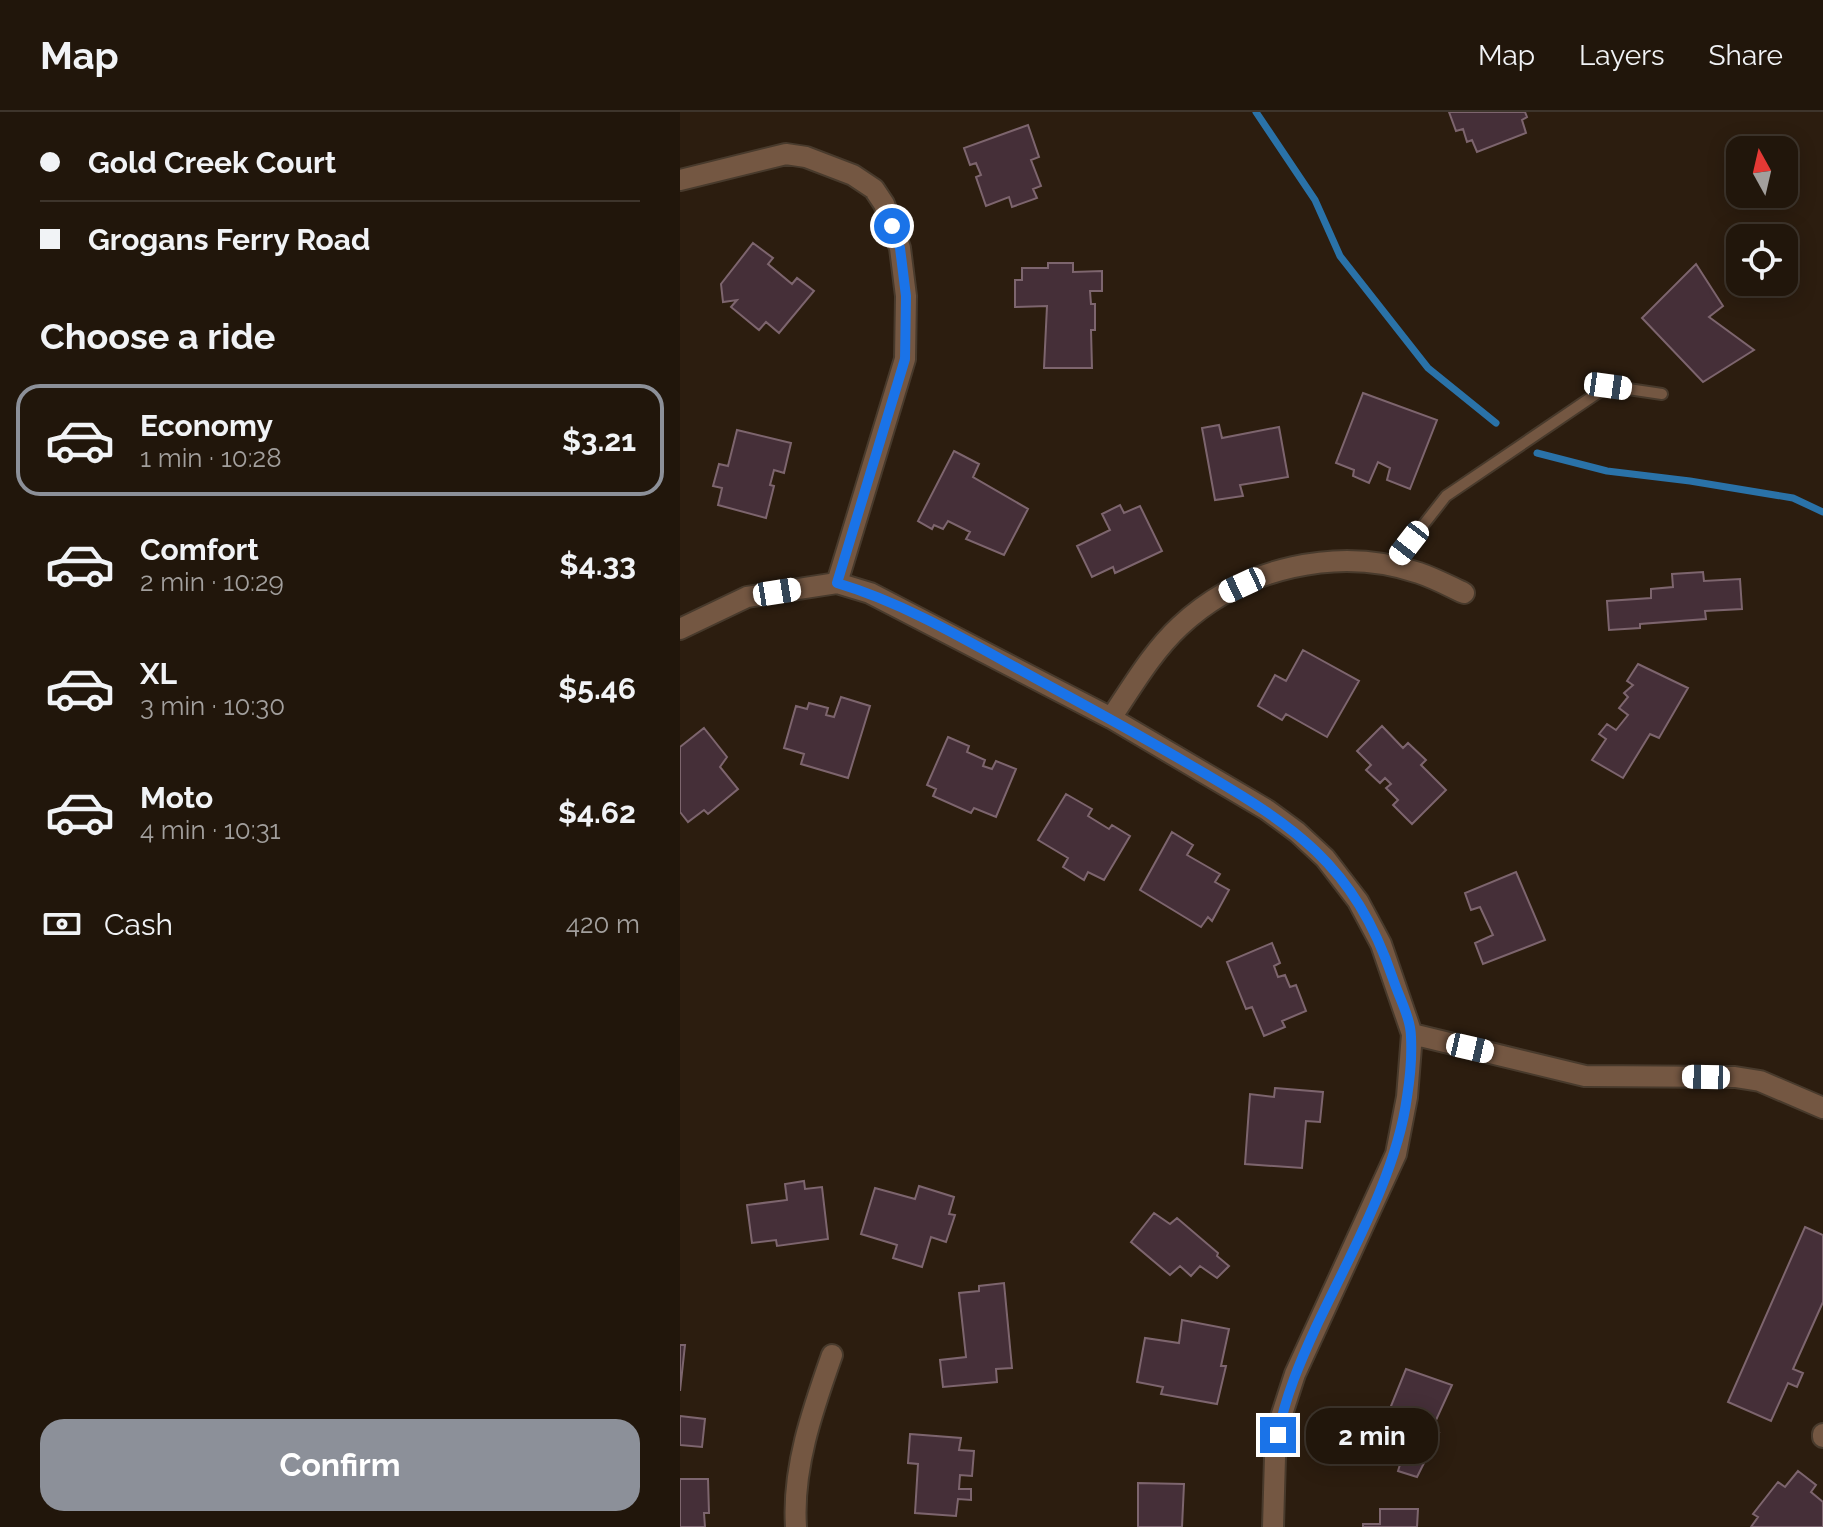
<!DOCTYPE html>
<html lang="en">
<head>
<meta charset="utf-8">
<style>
  body { margin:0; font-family:Raleway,sans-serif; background:#291f14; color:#f1f3f6; height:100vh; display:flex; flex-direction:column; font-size:30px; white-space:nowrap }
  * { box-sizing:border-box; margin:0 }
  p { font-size:26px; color:#a29f9d }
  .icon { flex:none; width:44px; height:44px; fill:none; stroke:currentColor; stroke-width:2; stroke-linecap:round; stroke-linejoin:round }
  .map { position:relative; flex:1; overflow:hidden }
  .details { display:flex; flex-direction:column; background:#21160b; width:680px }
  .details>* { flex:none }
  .banner { display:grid; align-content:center; height:176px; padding:0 40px; background:#21160b }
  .needle { width:52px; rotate:352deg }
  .controls { position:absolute; left:1046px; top:24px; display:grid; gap:16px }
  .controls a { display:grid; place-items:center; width:72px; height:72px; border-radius:16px; background:#21160b; box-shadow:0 4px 20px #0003,0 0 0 2px #3e352c; font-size:40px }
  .end { position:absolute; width:36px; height:36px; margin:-18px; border:10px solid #1a73e8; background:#fff; box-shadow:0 0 0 4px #fff }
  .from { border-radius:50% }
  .bubble { position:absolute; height:56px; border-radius:24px; background:#21160b; box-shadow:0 4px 20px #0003,0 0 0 2px #3e352c; font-size:26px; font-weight:700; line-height:56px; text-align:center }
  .car { position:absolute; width:24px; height:48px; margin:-24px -12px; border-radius:10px; box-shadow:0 0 6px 2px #0007; background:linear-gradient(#fff 24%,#345 0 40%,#fff 0 76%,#345 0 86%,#fff 0) }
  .banner b { display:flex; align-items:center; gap:28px; height:76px; font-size:30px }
  .banner b+b { border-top:2px solid #3e352c }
  .banner i { width:20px; height:20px; background:#f1f3f6 }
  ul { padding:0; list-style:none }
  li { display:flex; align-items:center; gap:24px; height:112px; margin:0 16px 12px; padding:0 24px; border:4px solid transparent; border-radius:24px }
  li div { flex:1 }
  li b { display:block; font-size:30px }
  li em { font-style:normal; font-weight:700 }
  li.active { border-color:#8c9099 }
  li>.icon { width:72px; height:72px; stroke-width:1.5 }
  h2 { padding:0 40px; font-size:36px; line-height:96px }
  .pay { display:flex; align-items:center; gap:20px; height:88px; padding:0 40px; font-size:30px }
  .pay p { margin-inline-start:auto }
  .button { display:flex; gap:16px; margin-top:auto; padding:16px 40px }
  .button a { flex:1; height:92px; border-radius:24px; background:#8c9099; color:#fff; font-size:32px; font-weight:700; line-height:92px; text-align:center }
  header { display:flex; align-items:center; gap:48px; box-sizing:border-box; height:112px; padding:0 40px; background:#21160b; border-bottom:2px solid #3e352c }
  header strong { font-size:38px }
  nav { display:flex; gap:44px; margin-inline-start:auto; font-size:28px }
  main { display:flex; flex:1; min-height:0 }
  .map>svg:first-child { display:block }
</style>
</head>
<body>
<header>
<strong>Map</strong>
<nav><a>Map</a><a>Layers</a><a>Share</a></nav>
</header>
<main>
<section class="details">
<div class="banner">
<b><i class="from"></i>Gold Creek Court</b>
<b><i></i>Grogans Ferry Road</b>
</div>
<h2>Choose a ride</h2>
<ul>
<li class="active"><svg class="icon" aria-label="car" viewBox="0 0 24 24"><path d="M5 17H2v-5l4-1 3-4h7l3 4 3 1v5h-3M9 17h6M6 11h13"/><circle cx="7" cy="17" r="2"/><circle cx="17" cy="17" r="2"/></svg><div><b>Economy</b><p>1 min · 10:28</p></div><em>$3.21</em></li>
<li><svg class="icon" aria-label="car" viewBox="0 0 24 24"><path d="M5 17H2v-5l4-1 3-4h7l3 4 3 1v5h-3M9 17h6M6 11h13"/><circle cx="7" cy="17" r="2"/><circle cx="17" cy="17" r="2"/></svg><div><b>Comfort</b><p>2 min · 10:29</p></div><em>$4.33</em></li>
<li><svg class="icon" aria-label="car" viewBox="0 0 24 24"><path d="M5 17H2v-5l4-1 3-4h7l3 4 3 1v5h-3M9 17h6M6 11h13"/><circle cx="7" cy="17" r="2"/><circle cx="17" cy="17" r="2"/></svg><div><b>XL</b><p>3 min · 10:30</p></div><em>$5.46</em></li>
<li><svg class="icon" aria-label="car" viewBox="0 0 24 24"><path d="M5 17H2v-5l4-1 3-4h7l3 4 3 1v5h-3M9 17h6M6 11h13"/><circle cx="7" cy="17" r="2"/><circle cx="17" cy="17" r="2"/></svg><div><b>Moto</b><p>4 min · 10:31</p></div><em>$4.62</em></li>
</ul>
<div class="pay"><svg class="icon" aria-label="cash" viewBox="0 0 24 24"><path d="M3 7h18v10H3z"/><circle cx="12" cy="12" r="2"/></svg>Cash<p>420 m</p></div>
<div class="button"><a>Confirm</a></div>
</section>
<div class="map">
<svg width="1143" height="1415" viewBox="0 0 1143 1415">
  <rect width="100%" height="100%" fill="#2c1d0f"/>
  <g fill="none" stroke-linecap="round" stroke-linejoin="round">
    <path stroke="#2a72a8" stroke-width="7" d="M576 0 635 88 660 144 748 256 816 311
      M857 341 927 359 1010 369 1113 386 1143 400"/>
  </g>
  <path fill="#452f38" stroke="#7d656e" stroke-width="2" d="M769 0H845L847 5 842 8 846 21 797 40 792 28 787 30 783 17 776 19Z
    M348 13 359 45 351 48 361 74 353 77 357 86 332 95 329 85 306 94 296 65 301 63 296 51 290 53 284 36Z
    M73 131 93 146 88 152 112 172 117 166 134 179 99 221 86 210 79 218 51 195 57 188 43 190 41 172Z
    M368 151H393V160L422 159V179H410L411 192H415V218H411L412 256H364L367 194 335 195V168H342V156H368Z
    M1016 152 1043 194 1029 205 1074 238 1023 270 962 206Z
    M683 281 757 308 730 377 707 368 710 356 698 350 689 371 673 364 674 358 656 351Z
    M539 313 542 326 599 315 608 365 560 373 563 384 535 388 522 316Z
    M57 318 111 331 104 361 94 358 90 373 94 374 86 406 38 393 42 376 33 374 39 352 48 354Z
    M274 339 299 352 293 365 348 397 324 443 286 427 290 420 268 409 263 417 254 413 252 417 238 409Z
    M440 393 444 401 460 394 482 439 435 461 433 455 412 465 397 434 430 418 422 402Z
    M1023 460 1024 469 1060 467 1062 497 1025 499 1026 507 960 512V516L929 518 927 489 971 486V477L993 475 992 462Z
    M623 538 679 569 647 625 606 602 602 608 578 594 595 563 606 569Z
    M958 552 1008 576 979 626 970 622 943 666 912 648 926 627 919 622 927 612 936 618 948 603 939 596 948 585 944 581 953 573 947 569Z
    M161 585 190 594 168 666 121 652 124 642 104 636 116 594 127 597 129 591 148 596 146 603 154 605Z
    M702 614 723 636 728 631 746 648 741 653 766 678 732 712 713 693 718 688 706 676 711 672 705 666 700 671 686 658 691 653 677 639Z
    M24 616 47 645 40 655 58 677 28 702 24 698 8 710 0 700V635Z
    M268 625 289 634 287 640 305 648 303 654 312 657 316 649 336 657 316 705 294 696 291 701 253 684 256 677 247 673Z
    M386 682 412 697 408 704 429 717 432 713 450 724 424 768 408 760 404 768 383 755 388 746 358 728Z
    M492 720 513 733 507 743 540 762 535 770 549 778 532 809 528 805 521 815 460 778Z
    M836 760 865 828 803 852 795 831 813 823 800 795 791 798 785 781Z
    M592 831 600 851 594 854 598 865 605 863 610 875 616 873 626 899 602 909 605 915 584 924 572 895 566 897 547 850Z
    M595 976 643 980 640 1010 626 1009 622 1056 565 1052 570 982 594 985Z
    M124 1069 125 1077 142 1075 148 1127 97 1134 96 1128 72 1131 67 1093 107 1088 105 1072Z
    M239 1074 274 1085 269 1102 275 1103 266 1130 251 1125 242 1155 213 1146 217 1133 181 1122 195 1076 235 1087Z
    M474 1101 490 1112 497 1106 538 1141 537 1144 549 1154 537 1166 520 1154 511 1164 500 1154 490 1163 451 1130Z
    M1125 1115 1143 1123V1190L1113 1257 1123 1261 1117 1275 1108 1271 1091 1309 1048 1290Z
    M324 1171 332 1256 316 1257 317 1270 263 1275 260 1248 286 1245 279 1181 299 1179V1174Z
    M502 1208 549 1217 541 1254H546L537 1292 481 1282 483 1275 457 1270 465 1226 499 1231Z
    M0 1233H5L0 1279Z
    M726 1257 772 1273 751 1319 759 1321 737 1365 718 1359 722 1346 694 1336Z
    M0 1304 25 1307 22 1335 0 1333Z
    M230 1322 281 1326 279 1338 294 1339 292 1364 280 1363 279 1377H291V1388L278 1387 276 1404 235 1401 238 1352 228 1351Z
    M1118 1359 1136 1373 1131 1380 1143 1390V1415H1071L1078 1405 1073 1402 1098 1370 1105 1375Z
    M0 1367H28L29 1401H24L25 1415H0Z
    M458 1371 504 1372 502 1415H458Z
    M700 1397H738L737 1415H683V1412H700Z"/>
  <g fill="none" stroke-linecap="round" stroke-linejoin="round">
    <defs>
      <path id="lane" d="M712 453 766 384 928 274 982 282"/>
      <path id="street" d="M0 68 106 42 126 45 173 63 194 77 204 92 220 136 226 184 225 247 157 471
        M0 517 67 485 157 471 190 481 431 606 587 698 617 720 645 746 678 789 701 832 732 922 727 985 716 1042 615 1262 602 1302 595 1345 593 1415
        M431 606C452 575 472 540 500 514 562 456 658 433 739 461 754 466 769 474 784 481
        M732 922 905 964 1055 965 1080 969 1143 996
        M1143 1322V1325
        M116 1415C112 1356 133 1297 152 1243"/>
    </defs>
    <use href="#lane" stroke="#483a2c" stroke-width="14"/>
    <use href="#street" stroke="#483a2c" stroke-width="24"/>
    <use href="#lane" stroke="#745742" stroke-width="10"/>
    <use href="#street" stroke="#745742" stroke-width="20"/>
  </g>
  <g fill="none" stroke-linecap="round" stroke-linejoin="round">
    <path stroke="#1a73e8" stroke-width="10" d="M212 114 220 136 226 184 225 247 157 471C234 494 304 539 375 577 421 602 466 627 512 654 613 713 674 751 713 867 719 885 731 907 731 925 732 944 730 966 727 985 717 1061 669 1145 636 1215 620 1250 605 1285 598 1323"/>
  </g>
</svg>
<div class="controls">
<a><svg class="needle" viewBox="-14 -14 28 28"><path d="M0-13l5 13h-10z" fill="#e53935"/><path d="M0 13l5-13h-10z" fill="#a29f9d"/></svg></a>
<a><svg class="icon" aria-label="locate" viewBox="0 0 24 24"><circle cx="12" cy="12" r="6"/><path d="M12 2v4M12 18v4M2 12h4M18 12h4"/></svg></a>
</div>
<i class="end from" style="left:212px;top:114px"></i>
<i class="end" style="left:598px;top:1323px"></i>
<div class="bubble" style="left:626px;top:1296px;width:132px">2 min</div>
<i class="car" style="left:928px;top:274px;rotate:98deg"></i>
<i class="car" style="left:729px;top:431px;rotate:218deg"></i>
<i class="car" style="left:562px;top:473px;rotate:245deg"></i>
<i class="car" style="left:97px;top:480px;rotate:81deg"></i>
<i class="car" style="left:790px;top:936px;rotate:103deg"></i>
<i class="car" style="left:1026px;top:965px;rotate:271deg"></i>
</div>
</main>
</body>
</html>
